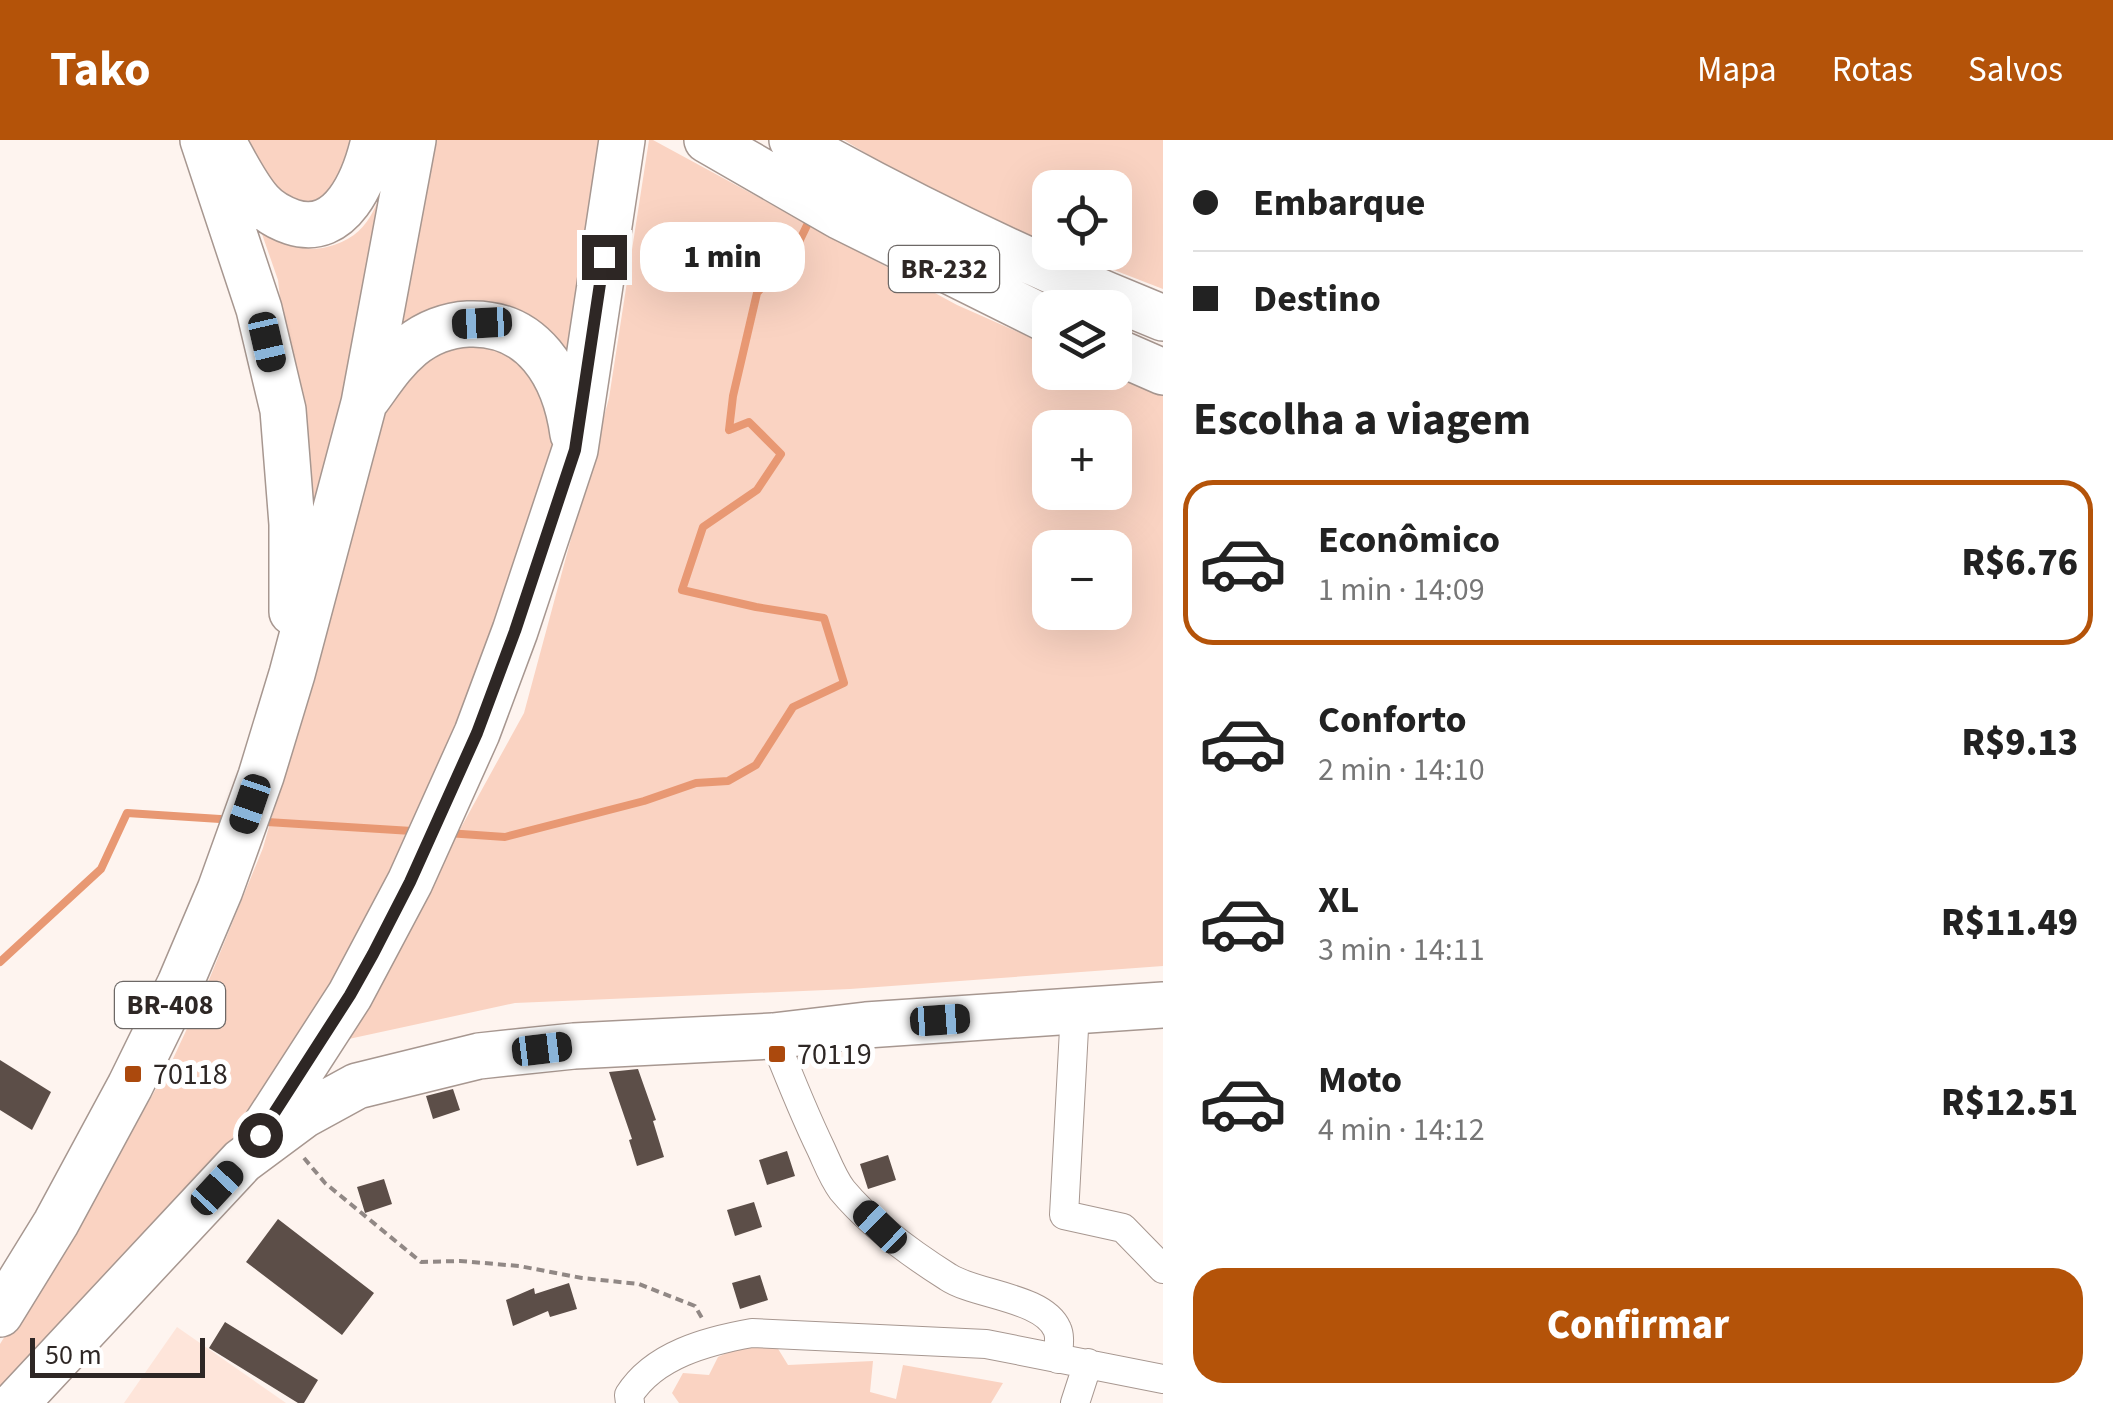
<!DOCTYPE html>
<html lang="pt">
<head>
<meta charset="utf-8">
<style>
  body { margin:0; font-family:"Source Sans 3",sans-serif; background:#f6f6f6; color:#222; height:100vh; display:flex; flex-direction:column; font-size:38px; white-space:nowrap }
  * { box-sizing:border-box; margin:0 }
  p { font-size:32px; color:#767676 }
  .icon { flex:none; width:55px; height:55px; fill:none; stroke:currentColor; stroke-width:2; stroke-linecap:round; stroke-linejoin:round }
  .map { position:relative; flex:1; overflow:hidden }
  .sheet { display:flex; flex-direction:column; background:#fff; width:950px }
  .sheet>* { flex:none }
  .hud { display:grid; align-content:center; height:220px; padding:0 30px; background:#fff }
  .controls { position:absolute; left:1032px; top:30px; display:grid; gap:20px }
  .controls a { display:grid; place-items:center; width:100px; height:100px; border-radius:20px; background:#fff; box-shadow:0 10px 40px #0002; font-size:50px }
  .scale { position:absolute; left:30px; bottom:25px; width:175px; box-sizing:border-box; padding-left:10px; border:5px solid #2e2725; border-top:0; font-size:28px; line-height:35px; white-space:nowrap; color:#2e2725; -webkit-text-stroke:8px #fff; paint-order:stroke }
  .end { position:absolute; width:45px; height:45px; margin:-22px; border:12px solid #2e2725; background:#fff; box-shadow:0 0 0 5px #fff }
  .from { border-radius:50% }
  .bubble { position:absolute; height:70px; border-radius:30px; background:#fff; box-shadow:0 10px 40px #0002; font-size:32px; font-weight:800; line-height:70px; text-align:center }
  .car { position:absolute; width:30px; height:60px; margin:-30px -15px; border-radius:12px; box-shadow:0 0 8px 2px #0007; background:linear-gradient(#222 24%,#8ab4d8 0 40%,#222 0 76%,#8ab4d8 0 86%,#222 0) }
  .hud b { display:flex; align-items:center; gap:35px; height:95px; font-size:38px }
  .hud b+b { border-top:2px solid #e0e0e0 }
  .hud i { width:25px; height:25px; background:#222 }
  ul { padding:0; list-style:none }
  li { display:flex; align-items:center; gap:30px; height:165px; margin:0 20px 15px; padding:0 10px; border:5px solid transparent; border-radius:30px }
  li div { flex:1 }
  li b { display:block; font-size:38px }
  li em { font-style:normal; font-weight:800 }
  li.current { border-color:#b45309 }
  li>.icon { width:90px; height:90px; stroke-width:1.5 }
  h2 { padding:0 30px; font-size:45px; line-height:120px }
  .primary-button { display:flex; gap:20px; margin-top:auto; padding:20px 30px }
  .primary-button a { flex:1; height:115px; border-radius:30px; background:#b45309; color:#fff; font-size:40px; font-weight:800; line-height:115px; text-align:center }
  header { display:flex; align-items:center; gap:60px; box-sizing:border-box; height:140px; padding:0 50px; background:#b45309; color:#fff }
  header strong { font-size:48px }
  nav { display:flex; gap:55px; margin-inline-start:auto; font-size:35px }
  main { display:flex; flex:1; min-height:0 }
  .map>svg:first-child { display:block }
</style>
</head>
<body>
<header>
<strong>Tako</strong>
<nav><a>Mapa</a><a>Rotas</a><a>Salvos</a></nav>
</header>
<main>
<div class="map">
<svg width="1163" height="1263" viewBox="0 0 1163 1263">
  <rect width="100%" height="100%" fill="#fef4ef"/>
  <path fill="#fee5da" d="M177 1187 286 1263H124Z"/>
  <path fill="#fad3c2" fill-rule="evenodd" d="M247 0H367L342 54 298 69 269 43Z
    M428 0H616L577 249 546 195 390 210Z
    M649 0H653L957 165 1050 206V232L1111 233 1163 256V826L850 849 515 863 344 900 524 573 609 258ZM1050 288H1115V352H1050ZM1050 408H1115V472H1050Z
    M844 0H1163V149L1070 113 1115 112V48H1050V105L959 70Z
    M389 26 320 400 296 296 278 140 254 71C265 81 276 96 289 103 300 109 315 110 327 107 371 96 377 65 389 26Z
    M474 198 545 236 561 287 519 445 365 805 230 1005 0 1253V1204L119 1013 172 921 204 852 263 708 293 601 333 470 374 301 392 239 416 217Z
    M757 1199H772L788 1225 873 1221 870 1252 896 1259 903 1225 1003 1243 991 1263H679L672 1253 683 1233 709 1235 718 1217Z"/>
  <g fill="none" stroke-linecap="round" stroke-linejoin="round">
    <path stroke="#e89873" stroke-width="8" d="M267 682 412 691
      M447 693 505 697 644 661 696 643 728 641 756 625 793 567 844 543 824 478 756 467 682 450 703 387 757 350 781 314 749 282 729 290 733 256 757 153 797 106 811 77
      M0 822 101 729 127 673 220 679"/>
  </g>
  <path fill="#5c4e48" d="M0 920 51 952 32 990 0 970Z
    M638 929 656 980 653 981 664 1017 637 1026 629 1000 632 999 609 932Z
    M453 949 460 970 433 979 426 956Z
    M787 1011 795 1036 767 1045 759 1020Z
    M888 1015 896 1040 868 1049 860 1024Z
    M384 1039 392 1064 365 1073 357 1047Z
    M754 1062 762 1087 735 1096 727 1070Z
    M278 1079 374 1153 342 1195 246 1122Z
    M760 1135 768 1160 740 1169 732 1143Z
    M569 1143 577 1169 550 1177 548 1171 513 1186 506 1160 534 1148 535 1154Z
    M225 1182 318 1240 304 1263H298L209 1208Z"/>
  <g fill="none" stroke-linecap="round" stroke-linejoin="round">
    <defs>
      <path id="minor" d="M1074 889 1064 1075 1123 1088 1163 1129
        M773 896C788 934 803 972 821 1009 827 1022 833 1038 842 1050 871 1085 910 1113 948 1137 975 1155 1043 1157 1057 1189 1061 1197 1058 1210 1058 1219
        M630 1263 629 1255C654 1215 707 1201 752 1193L986 1204 1163 1239
        M1075 1263 1088 1223"/>
      <path id="trunk" d="M203 0 259 169 283 270 292 384V472
        M707 0 839 76 1050 181
        M792 0C911 67 1036 127 1163 178
        M223 2C234 21 245 45 260 62 268 71 280 78 292 82 342 98 365 39 374 0
        M1115 211 1163 232
        M367 259C381 240 393 221 411 206 427 193 448 185 468 184 533 181 565 235 573 294
        M257 999 350 855 410 742 477 593 515 491 575 310 622 0
        M0 1174 56 1083 130 946 180 844 220 750 261 636 292 534 364 263 413 0
        M16 1263 242 1021 304 975 357 946 479 916 574 906 773 896 866 885 1163 865"/>
    </defs>
    <use href="#minor" stroke="#a79790" stroke-width="30"/>
    <use href="#trunk" stroke="#a79790" stroke-width="48"/>
    <path stroke="#918885" stroke-width="4" stroke-dasharray="8 5" stroke-linecap="butt" d="M304 1018 325 1043 421 1122 460 1121 519 1126 582 1138 639 1144 695 1166 702 1178"/>
    <use href="#minor" stroke="#fff" stroke-width="28"/>
    <use href="#trunk" stroke="#fff" stroke-width="45"/>
  </g>
  <g fill="none" stroke-linecap="round" stroke-linejoin="round">
    <path stroke="#2e2725" stroke-width="12" d="M260 995 350 855 373 814 410 742 477 593 515 491 575 310 604 117"/>
  </g>
  <g fill="#ab490d" stroke="#fff" stroke-width="4">
    <rect x="767" y="904" width="20" height="20" rx="5"/>
    <rect x="123" y="924" width="20" height="20" rx="5"/>
  </g>
  <g text-anchor="middle" dominant-baseline="central" stroke-width="10" stroke-linejoin="round" paint-order="stroke">
    <g fill="#fff" stroke="#6d6866" stroke-width="2.5">
      <rect x="889" y="106" width="110" height="46" rx="8"/>
      <rect x="115" y="842" width="110" height="46" rx="8"/>
    </g>
    <g font-size="28" font-weight="bold" fill="#2e2725">
      <text x="944" y="129">BR-232</text>
      <text x="170" y="865">BR-408</text>
    </g>
    <g font-size="30" fill="#2e2725" stroke="#fff" text-anchor="start">
      <text x="797" y="914">70119</text>
      <text x="153" y="934">70118</text>
    </g>
  </g>
</svg>
<div class="controls">
<a><svg class="icon" aria-label="locate" viewBox="0 0 24 24"><circle cx="12" cy="12" r="6"/><path d="M12 2v4M12 18v4M2 12h4M18 12h4"/></svg></a>
<a><svg class="icon" aria-label="layers" viewBox="0 0 24 24"><path d="M12 4l9 5-9 5-9-5zM3 14l9 5 9-5"/></svg></a>
<a>+</a>
<a>−</a>
</div>
<div class="scale">50 m</div>
<i class="end from" style="left:260px;top:995px"></i>
<i class="end" style="left:604px;top:117px"></i>
<div class="bubble" style="left:640px;top:82px;width:165px">1 min</div>
<i class="car" style="left:482px;top:183px;rotate:267deg"></i>
<i class="car" style="left:267px;top:202px;rotate:167deg"></i>
<i class="car" style="left:250px;top:664px;rotate:199deg"></i>
<i class="car" style="left:940px;top:880px;rotate:86deg"></i>
<i class="car" style="left:542px;top:909px;rotate:83deg"></i>
<i class="car" style="left:217px;top:1048px;rotate:43deg"></i>
<i class="car" style="left:880px;top:1087px;rotate:314deg"></i>
</div>
<section class="sheet">
<div class="hud">
<b><i class="from"></i>Embarque</b>
<b><i></i>Destino</b>
</div>
<h2>Escolha a viagem</h2>
<ul>
<li class="current"><svg class="icon" aria-label="car" viewBox="0 0 24 24"><path d="M5 17H2v-5l4-1 3-4h7l3 4 3 1v5h-3M9 17h6M6 11h13"/><circle cx="7" cy="17" r="2"/><circle cx="17" cy="17" r="2"/></svg><div><b>Econômico</b><p>1 min · 14:09</p></div><em>R$6.76</em></li>
<li><svg class="icon" aria-label="car" viewBox="0 0 24 24"><path d="M5 17H2v-5l4-1 3-4h7l3 4 3 1v5h-3M9 17h6M6 11h13"/><circle cx="7" cy="17" r="2"/><circle cx="17" cy="17" r="2"/></svg><div><b>Conforto</b><p>2 min · 14:10</p></div><em>R$9.13</em></li>
<li><svg class="icon" aria-label="car" viewBox="0 0 24 24"><path d="M5 17H2v-5l4-1 3-4h7l3 4 3 1v5h-3M9 17h6M6 11h13"/><circle cx="7" cy="17" r="2"/><circle cx="17" cy="17" r="2"/></svg><div><b>XL</b><p>3 min · 14:11</p></div><em>R$11.49</em></li>
<li><svg class="icon" aria-label="car" viewBox="0 0 24 24"><path d="M5 17H2v-5l4-1 3-4h7l3 4 3 1v5h-3M9 17h6M6 11h13"/><circle cx="7" cy="17" r="2"/><circle cx="17" cy="17" r="2"/></svg><div><b>Moto</b><p>4 min · 14:12</p></div><em>R$12.51</em></li>
</ul>
<div class="primary-button"><a>Confirmar</a></div>
</section>
</main>
</body>
</html>
